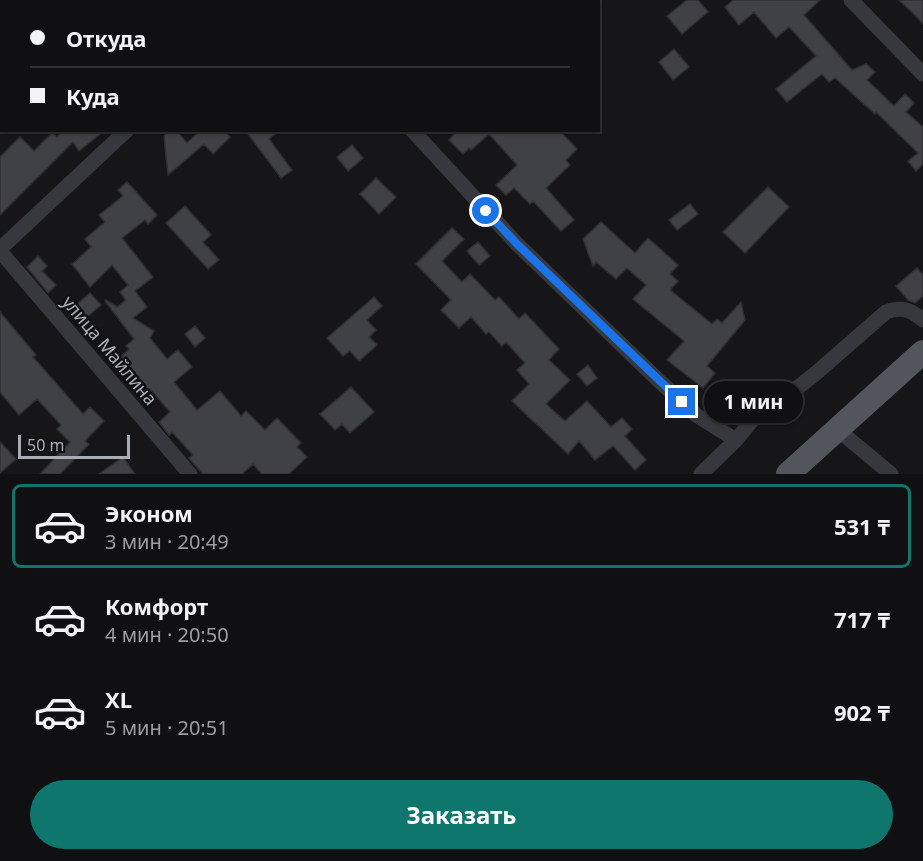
<!DOCTYPE html>
<html lang="ru">
<head>
<meta charset="utf-8">
<style>
  body { margin:0; font-family:"Noto Sans",sans-serif; background:#19191b; color:#f1f3f6; height:100vh; display:flex; flex-direction:column; font-size:22px; white-space:nowrap }
  * { box-sizing:border-box; margin:0 }
  p { font-size:20px; color:#9c9d9f }
  .icon { flex:none; width:33px; height:33px; fill:none; stroke:currentColor; stroke-width:2; stroke-linecap:round; stroke-linejoin:round }
  .map { position:relative; height:474px; overflow:hidden }
  .panel { display:flex; flex-direction:column; background:#101012; flex:1 }
  .panel>* { flex:none }
  .banner { position:absolute; left:0px; top:0px; width:600px; height:132px; box-shadow:0 2px 4px #0004,0 0 0 2px #303032; display:grid; align-content:center; height:132px; padding:0 30px; background:#101012 }
  .scale { position:absolute; left:18px; bottom:15px; width:112px; box-sizing:border-box; padding-left:6px; border:3px solid #a8adb8; border-top:0; font-size:16px; line-height:21px; white-space:nowrap; color:#a8adb8; -webkit-text-stroke:4px #111113; paint-order:stroke }
  .end { position:absolute; width:27px; height:27px; margin:-14px; border:8px solid #1a73e8; background:#fff; box-shadow:0 0 0 3px #fff }
  .from { border-radius:50% }
  .bubble { position:absolute; height:42px; border-radius:21px; background:#101012; box-shadow:0 2px 4px #0004,0 0 0 2px #303032; font-size:20px; font-weight:700; line-height:42px; text-align:center }
  .banner b { display:flex; align-items:center; gap:21px; height:57px; font-size:22px }
  .banner b+b { border-top:2px solid #303032 }
  .banner i { width:15px; height:15px; background:#f1f3f6 }
  ul { padding:10px 0 0; list-style:none }
  li { display:flex; align-items:center; gap:18px; height:84px; margin:0 12px 9px; padding:0 18px; border:3px solid transparent; border-radius:9px }
  li div { flex:1 }
  li b { display:block; font-size:22px }
  li em { font-style:normal; font-weight:700 }
  li.active { border-color:#0f766e }
  li>.icon { width:54px; height:54px; stroke-width:1.5 }
  .primary-button { display:flex; gap:12px; margin-top:auto; padding:12px 30px }
  .primary-button a { flex:1; height:69px; border-radius:36px; background:#0f766e; color:#fff; font-size:24px; font-weight:700; line-height:69px; text-align:center }
  .map>svg:first-child { display:block }
</style>
</head>
<body>
<div class="map">
<svg width="923" height="474" viewBox="0 0 923 474">
  <rect width="100%" height="100%" fill="#161618"/>
  <path fill="#404145" stroke="#303034" stroke-width="1.5" d="M687 0H698L708 12 682 34 667 16Z
    M733 0H820L804 15 852 70 866 64 875 72 867 80 894 106 905 94 914 103 906 112 923 127V164L916 171 908 161 918 153 876 112 875 114 835 78 829 82 822 74 787 102 776 89 816 56 789 27 776 38 754 12 739 25 725 7Z
    M899 0H923V24L916 16Z
    M674 49 689 67 673 80 659 62Z
    M63 130H105L79 151 73 142 0 215V157L20 137 34 151 52 133 57 137Z
    M171 130H176L187 143 201 130H223L230 137 213 154 204 144 168 175 164 136Z
    M245 130H280L269 139 292 170 281 178Z
    M458 130H559L577 149 566 160 570 165 546 188 574 220 561 231 533 201 530 204 514 188 506 195 496 185 517 165 489 134 471 150 469 148 463 154 449 140Z
    M352 145 363 158 348 171 337 157Z
    M376 178 396 197 379 214 360 194Z
    M127 182 157 215 148 224 145 220 122 238 153 277 135 291 147 307 133 318 154 331 150 338 167 359 178 350 192 367 174 382 197 410 220 391 241 416 246 411 265 430 277 418 301 443 297 447 307 457 289 474H262L253 464 242 474H203L189 458 193 455 172 432 169 435 159 422 170 412 150 389 145 394 134 381 131 384 113 364 129 349 126 346 134 339 105 301 106 300 117 307 126 300 120 292 128 285 112 265 90 287 72 264 91 247 85 239 105 222 99 215 123 196 118 190Z
    M768 187 789 207 745 253 723 232Z
    M690 204 698 214 677 230 669 220Z
    M185 206 211 235 203 242 219 260 208 269 166 223Z
    M601 222 635 253 648 238 678 265 670 274 678 281 670 290 712 324 717 319 722 323 741 302 745 320 707 366 715 373 703 388 667 360 684 341 633 299 646 285 627 268 616 279 596 262 593 266 583 239Z
    M452 228 464 239 442 261 462 282 470 274 495 300 499 297 519 319 525 313 559 349 549 360 570 380 546 404 565 421 587 401 611 427 622 418 632 429 625 436 646 460 635 470 613 446 595 460 579 441 568 454 512 401 529 384 517 370 525 363 506 342 502 346 489 332 486 334 471 317 459 328 441 310 451 300 416 264Z
    M478 242 490 256 479 265 467 251Z
    M38 256 47 266 42 271 56 285 48 293 27 267Z
    M917 268 923 275V296L915 303 908 300 896 286Z
    M90 293 101 305 80 323 69 311Z
    M374 297 382 306 367 320 376 330 369 337 377 345 359 361 350 351 343 356 327 338Z
    M0 312 36 355 33 357 83 414 90 407 104 421 85 441 89 444 60 474H40L70 442 57 429 61 425 37 399 19 415 0 392Z
    M195 326 205 338 195 347 185 334Z
    M588 365 597 378 587 386 577 374Z
    M351 387 374 412 350 433 342 424 335 430 320 414Z
    M0 442 16 459 0 473Z
    M123 457 135 474H99Z"/>
  <g fill="none" stroke-linecap="round" stroke-linejoin="round">
    <path stroke="#37383d" stroke-width="8" d="M151 0 152 2"/>
    <path stroke="#37383d" stroke-width="15" d="M290 0 291 2
      M851 0 923 74
      M266 2 268 0
      M412 130 517 244 655 377 696 415 736 440
      M0 249 127 130
      M0 251 190 474
      M837 429 891 474
      M701 474 736 440 754 418 769 410 815 374 886 312C902 306 911 310 923 320"/>
    <path stroke="#53555c" stroke-width="24" d="M788 474 923 352"/>
  </g>
  <g fill="none" stroke-linecap="round" stroke-linejoin="round">
    <path stroke="#1a73e8" stroke-width="8" d="M486 211 517 244 682 402"/>
  </g>
  <g text-anchor="middle" dominant-baseline="central" stroke-width="5" stroke-linejoin="round" paint-order="stroke">
    <g font-size="18" fill="#a8adb8" stroke="#111113">
      <text transform="translate(110 350) rotate(50)">улица Майлина</text>
    </g>
  </g>
</svg>
<div class="scale">50 m</div>
<i class="end from" style="left:486px;top:211px"></i>
<i class="end" style="left:682px;top:402px"></i>
<div class="bubble" style="left:704px;top:381px;width:99px">1 мин</div>
<div class="banner">
<b><i class="from"></i>Откуда</b>
<b><i></i>Куда</b>
</div>
</div>
<section class="panel">
<ul>
<li class="active"><svg class="icon" aria-label="car" viewBox="0 0 24 24"><path d="M5 17H2v-5l4-1 3-4h7l3 4 3 1v5h-3M9 17h6M6 11h13"/><circle cx="7" cy="17" r="2"/><circle cx="17" cy="17" r="2"/></svg><div><b>Эконом</b><p>3 мин · 20:49</p></div><em>531 ₸</em></li>
<li><svg class="icon" aria-label="car" viewBox="0 0 24 24"><path d="M5 17H2v-5l4-1 3-4h7l3 4 3 1v5h-3M9 17h6M6 11h13"/><circle cx="7" cy="17" r="2"/><circle cx="17" cy="17" r="2"/></svg><div><b>Комфорт</b><p>4 мин · 20:50</p></div><em>717 ₸</em></li>
<li><svg class="icon" aria-label="car" viewBox="0 0 24 24"><path d="M5 17H2v-5l4-1 3-4h7l3 4 3 1v5h-3M9 17h6M6 11h13"/><circle cx="7" cy="17" r="2"/><circle cx="17" cy="17" r="2"/></svg><div><b>XL</b><p>5 мин · 20:51</p></div><em>902 ₸</em></li>
</ul>
<div class="primary-button"><a>Заказать</a></div>
</section>
</body>
</html>
